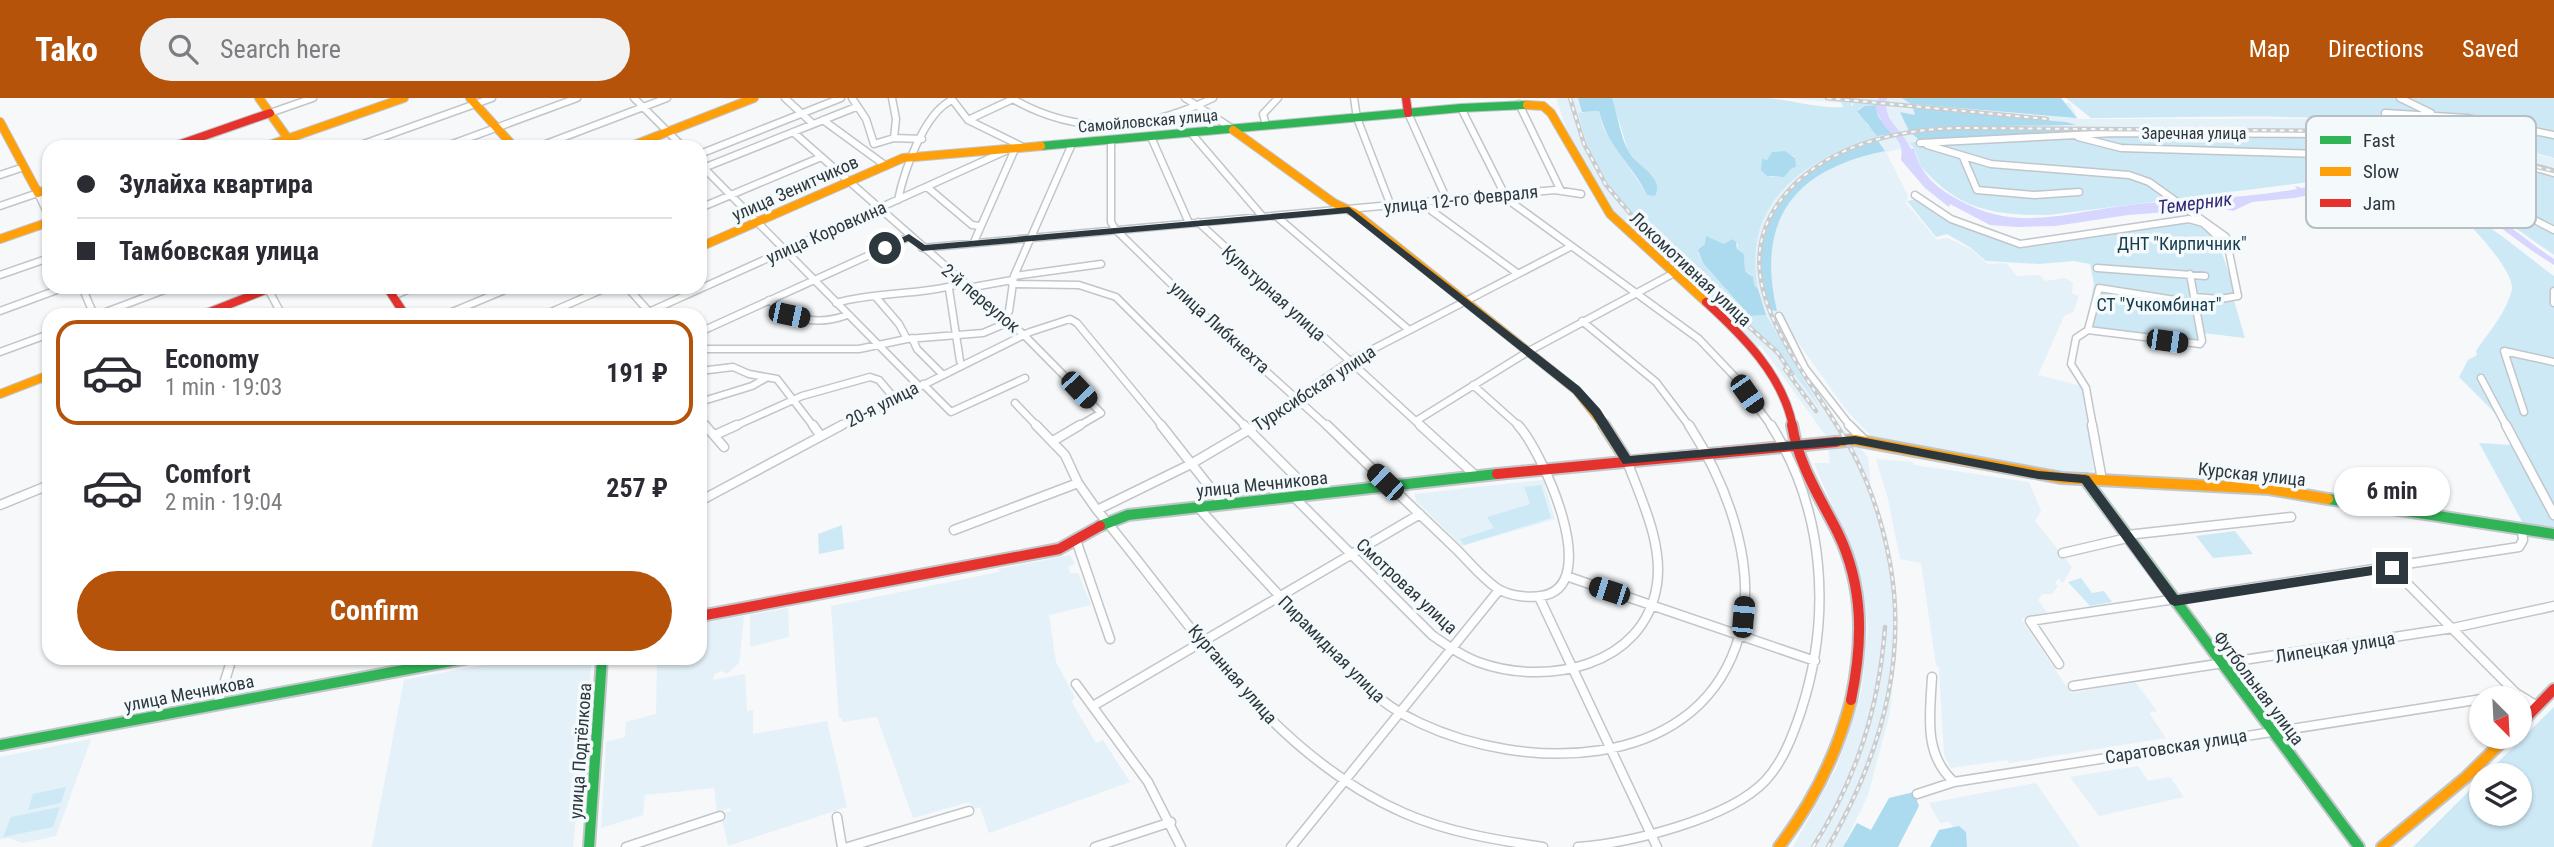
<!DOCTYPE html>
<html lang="en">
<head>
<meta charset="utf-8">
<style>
  body { margin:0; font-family:"Roboto Condensed",sans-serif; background:#f2f2f3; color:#2b2b33; height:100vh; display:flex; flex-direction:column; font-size:26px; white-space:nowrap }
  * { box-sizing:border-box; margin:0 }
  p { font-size:23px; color:#7c7c81 }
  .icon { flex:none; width:38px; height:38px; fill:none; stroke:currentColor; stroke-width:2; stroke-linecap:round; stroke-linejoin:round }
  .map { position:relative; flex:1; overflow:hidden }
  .panel { position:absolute; left:42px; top:210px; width:665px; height:357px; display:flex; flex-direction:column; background:#fff; border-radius:21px; box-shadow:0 2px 5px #0004 }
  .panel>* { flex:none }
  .top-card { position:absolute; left:42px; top:42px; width:665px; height:154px; border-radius:21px; box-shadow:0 2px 5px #0004; display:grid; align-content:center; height:154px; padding:0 35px; background:#fff }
  .needle { width:46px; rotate:156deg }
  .controls { position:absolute; left:2469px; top:588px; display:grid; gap:14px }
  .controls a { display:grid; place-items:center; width:63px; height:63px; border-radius:50%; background:#fff; box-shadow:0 2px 5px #0004; font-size:35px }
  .end { position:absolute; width:32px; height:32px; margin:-16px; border:9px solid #2d383e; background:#fff; box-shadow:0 0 0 4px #fff }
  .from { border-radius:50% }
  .bubble { position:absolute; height:49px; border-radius:24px; background:#fff; box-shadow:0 2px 5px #0004; font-size:23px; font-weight:700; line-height:49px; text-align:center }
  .car { position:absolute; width:21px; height:42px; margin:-21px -10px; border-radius:9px; box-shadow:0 0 5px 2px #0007; background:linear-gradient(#222 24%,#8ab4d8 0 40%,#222 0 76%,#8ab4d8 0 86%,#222 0) }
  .top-card b { display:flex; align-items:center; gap:24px; height:66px; font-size:26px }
  .top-card b+b { border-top:2px solid #e1e1e2 }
  .top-card i { width:18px; height:18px; background:#2b2b33 }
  ul { padding:12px 0 0; list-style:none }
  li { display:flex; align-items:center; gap:21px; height:105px; margin:0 14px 10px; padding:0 21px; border:4px solid transparent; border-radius:21px }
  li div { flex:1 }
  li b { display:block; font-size:26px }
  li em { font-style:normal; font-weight:700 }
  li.selected { border-color:#b45309 }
  li>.icon { width:63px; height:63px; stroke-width:1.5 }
  .primary-button { display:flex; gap:14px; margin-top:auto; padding:14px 35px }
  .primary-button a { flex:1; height:80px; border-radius:42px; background:#b45309; color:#fff; font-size:28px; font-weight:700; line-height:80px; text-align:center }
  header { display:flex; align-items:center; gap:42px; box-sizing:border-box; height:98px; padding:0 35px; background:#b45309; color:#fff }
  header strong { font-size:33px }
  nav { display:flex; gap:38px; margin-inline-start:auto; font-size:24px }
  .search { width:490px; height:63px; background:#f2f2f3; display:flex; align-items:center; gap:18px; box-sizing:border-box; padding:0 24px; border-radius:38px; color:#7c7c81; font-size:26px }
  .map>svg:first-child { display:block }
</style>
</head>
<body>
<header>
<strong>Tako</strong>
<div class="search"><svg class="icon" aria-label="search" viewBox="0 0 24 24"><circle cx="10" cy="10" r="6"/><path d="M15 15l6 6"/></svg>Search here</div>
<nav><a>Map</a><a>Directions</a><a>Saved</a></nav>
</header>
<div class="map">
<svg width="2554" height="749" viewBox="0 0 2554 749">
  <rect width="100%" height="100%" fill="#f6f8fa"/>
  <path fill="#e4f1f8" d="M1556 0H1581L1758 211 1736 112 1868 28 1892 20 1866 7 1785 0H1994L2070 5 2078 21H2340L2430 32 2492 43 2554 61V76L2536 71 2514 74 2460 55 2458 52 2352 36 1925 46 1886 54 1908 98 1906 105 1937 142 1948 140 1972 152 1988 166 2006 165 2017 178 2040 177 2045 183 2065 180 2073 185 2072 195 2079 198 2073 214 2064 218 2038 277 2082 288 2094 372 2085 376 2065 375 1871 338 1847 313 1777 215V224L1836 323 1868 359 1871 391 1889 453 1897 534 1890 615 1868 697 1843 749H1793L1837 669 1862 591 1868 530 1863 488 1856 462 1814 365H1830L1826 338 1761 248 1755 249 1713 206 1613 114 1567 32Z
    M1876 361 1913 364 1914 367 2029 384 2041 413 2035 423 2072 469 2063 485 2058 480 2055 486 2058 488 2052 496H2042L2038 502 2048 516 2021 521 2071 595 2135 584 2157 613 2149 615 2166 640 2009 665 2007 662 1951 670 1944 657 1939 569 1936 567 1921 465 1900 461 1888 401Z
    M1543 382 1555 421 1462 448 1417 404 1414 396Z
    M1070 457 1075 466 1068 468 1070 475H1078L1091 507 1049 517 1056 564 1075 600 1071 603 1096 645 1103 642 1130 684 989 735 980 709 973 711 969 704 913 720 877 619 842 624V620H839L831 508 999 474V471Z
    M788 510 789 539 750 549V517Z
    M744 518 739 565 727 576 722 573 714 576 713 582 745 576 747 613 753 612V636L827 623 847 709 728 748 722 721 723 715 731 713V710L717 714 714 690 645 697 643 717 601 730 606 644 625 639 626 624 656 616 657 560H700V525Z
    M521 560H592L573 749H372L404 582Z
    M91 641 56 738 22 745 10 740 0 741V659Z
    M2138 668 2148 683 2170 679 2184 699 2099 718 2070 679Z
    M2036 685 2080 749H1964L1950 724 1940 725 1929 705Z"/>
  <path fill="#cee9f6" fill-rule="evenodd" d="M1612 0C1662 0 1713 0 1763 0 1791 1 1816 11 1843 9L1841 4H1850L1852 8 1856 3 1878 5 1858 11 1868 28 1880 39C1804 60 1741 104 1758 191L1754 187 1752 177 1745 173 1744 156 1737 151 1738 147 1732 141 1724 146 1710 140 1698 155 1703 165 1750 218 1766 217 1819 308 1778 255 1632 116 1608 86 1593 60 1586 45 1578 15 1599 13 1603 30 1647 97 1640 67 1628 53ZM1782 53 1795 59 1790 73 1780 79H1770L1763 64Z
    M2066 0H2554V60C2484 41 2413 25 2340 21 2258 16 2174 20 2091 20Z
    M2351 37 2459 51 2461 55 2516 75C2527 67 2542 74 2554 77V157C2493 115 2450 77 2372 76L2049 117C1997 117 1963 114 1925 73 1917 65 1918 54 1910 45L1949 38Z
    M2417 95C2467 104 2514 149 2554 178V432L2525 429 2479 345 2512 347 2495 315 2459 279 2468 262 2477 257 2476 253C2488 235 2509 211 2512 190 2513 176 2484 141 2473 131 2465 125 2454 120 2445 113L2439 114Z
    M1924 100 1957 122 2023 143 2186 118 2205 125 2221 152 2237 199H2233L2245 240 2202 235 2204 248 2086 229 2094 186 2090 166 2074 163 2039 166 1986 163 1971 150 1947 136 1936 139 1907 103Z
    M1541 387 1551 420 1464 447 1460 441 1494 430 1487 419 1530 406 1524 389Z
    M842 427 844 451 819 456 818 436Z
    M2235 433 2253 456 2213 460 2196 438Z
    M2081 480 2092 495 2104 493 2112 504 2090 508 2068 484Z
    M2554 609V749H2413L2481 681 2482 716H2520V677H2485Z
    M66 689 61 705 28 712 33 696Z
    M60 709 53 729 3 739 11 719Z"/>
  <path fill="#acdaee" d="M1578 0H1612C1618 17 1620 39 1629 54 1637 68 1665 80 1655 98L1647 97C1632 65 1608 51 1599 13L1582 14Z
    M1902 0H2061L2077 20 1911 6Z
    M1877 7C1874 19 1887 29 1894 36L1877 38 1857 13 1865 8Z
    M1913 10 2066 24 2076 27 1940 29 1909 33 1900 14 1915 17Z
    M1964 31 2203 32 2206 33 1922 44 1911 35Z
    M1878 43 1885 53C1795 71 1755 121 1777 213L1768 212C1765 193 1758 173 1760 153 1767 91 1824 59 1878 43Z
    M1785 53 1795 60 1796 69 1792 70 1784 79 1767 78 1761 72 1762 61 1767 62 1772 54Z
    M1706 138 1724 146 1732 141 1736 144 1737 151 1744 156 1745 173 1753 179 1754 187 1758 191 1766 217 1750 218 1703 165 1698 152 1705 146Z
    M1914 694 1919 708 1898 749H1843L1857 725 1871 732 1889 700Z
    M1959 728 1966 734 1967 749H1930L1939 732Z"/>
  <path fill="#d6d6fe" d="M1879 0H1887C1881 22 1904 33 1910 50L1914 51C1921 75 1933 88 1957 101 2015 134 2061 116 2122 108 2180 100 2239 102 2297 91L2295 88 2302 90C2343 82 2390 72 2431 84 2477 98 2515 135 2554 161V167C2499 134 2447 73 2376 86L2386 94 2379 93 2369 86 2294 100 2252 104 2233 113 2220 110 2128 117 2055 128 2018 129 1990 127 1950 106 1949 109 1925 90 1901 62C1904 43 1895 40 1884 28 1881 23 1879 17 1876 12Z"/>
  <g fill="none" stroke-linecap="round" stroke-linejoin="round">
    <path stroke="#d6d6fe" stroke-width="2" d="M2451 93 2459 90 2473 73 2492 60"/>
    <defs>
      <path id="street-far1" d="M634 0 683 49
        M785 0 813 26
        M852 0 866 21 874 46 894 40 922 41
        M892 0 896 21 894 40
        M951 0 968 22 1021 48
        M1011 0C1078 39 1145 33 1213 0
        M1185 0 1233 31
        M1354 0 1357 20 1391 108
        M2400 0 2431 15
        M1519 6 1561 93
        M1461 10 1507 101 1699 241 1736 280 1772 329
        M270 15 313 0
        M1408 15 1447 102
        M2385 15 2467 20 2554 37
        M823 22 886 68
        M968 22 1015 0
        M1266 27 1263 16 1278 0
        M793 34 1024 237 1101 315 1077 329
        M1191 35 1263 119
        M1151 39 1189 125
        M2078 39 2121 50 2322 56 2378 46
        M1111 42V124L1115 131 1198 212 1328 329
        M1920 45 2114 35 2324 36 2352 38 2408 50H2432L2466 59
        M1927 47 1991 66 2129 77 2149 84 2226 139 2238 198 2220 201 2194 199
        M355 49 492 0
        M444 49 577 0
        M538 49 667 0
        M700 56 841 0
        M1963 59 1977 92 2035 97 2079 94
        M700 66 919 288
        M2533 69 2554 75
        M701 71 856 9
        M0 77 24 69
        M2465 86 2554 132
        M927 89 972 127 979 128
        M1915 97 1951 121 2020 146 2189 121 2203 125 2225 145
        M898 102C904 73 924 15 952 2
        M1427 104 1432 113 1517 175
        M0 108 38 95 49 119
        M700 110 819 60
        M1276 118 1409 232
        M1198 124 1422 329
        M974 144 1015 51
        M922 150 1555 92 1581 96
        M2097 170 2205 178
        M0 177 49 160
        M1014 178 1101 166
        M1012 186 1079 187 1116 199 1246 329
        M82 189 94 217
        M267 189 282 217
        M627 189 651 216
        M968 190 1012 182
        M949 191 960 263
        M2554 193V205
        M393 198 414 189
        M875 198 899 226 907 241
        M769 202C792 222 818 228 847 217
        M836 205C877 193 921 198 962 185
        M0 213 65 189
        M98 217 172 189
        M445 217 512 189
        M544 217 608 189
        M642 217 1010 51
        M1779 218 1805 270 1851 329
        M1004 220 1009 213 1014 178 1072 46
        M1582 223 1656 284 1690 329
        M2088 232 2200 246 2202 243 2190 176
        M700 234 909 139
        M912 240 917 251 942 276
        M700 251H859L907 241 983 235 1009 224
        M0 254 49 236
        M700 273 733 269 749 276 777 281 814 329
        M2481 280 2507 329
        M923 286 951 314 1025 280
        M1473 287 1520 329
        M700 304 752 288 766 280
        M1015 305 1038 329
        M2524 314 2504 253 2554 264
        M700 321 707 329
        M1416 323 1529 253 1674 175
        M733 329 802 298 870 279 879 282 895 301
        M839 329 1030 234 1070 221 1077 225 1163 329
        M1255 329 1350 263 1570 149
        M2093 329 2086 290 2071 266 2076 240 2088 232 2099 190 2194 205"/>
      <path id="street" d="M705 327 724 349
        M813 327 820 337
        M1036 327 1065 357 1078 385 1097 412C1188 521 1269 656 1404 715 1447 734 1496 742 1543 749
        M1161 327 1223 406
        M1244 327 1313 396
        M1327 327C1369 368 1411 408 1453 448 1466 460 1485 484 1500 492 1511 498 1529 500 1541 498 1605 489 1542 353 1518 327
        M1420 327 1476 378
        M1849 327 1866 344
        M2092 327 2102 382
        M2506 327 2554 417
        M715 337 737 327
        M1053 343 1080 327
        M1294 399 1432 537C1446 547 1462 558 1478 564 1546 589 1645 569 1657 486 1663 445 1641 401 1627 363
        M700 403 842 327
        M0 407 49 387
        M1198 409C1231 446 1265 482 1298 518 1335 559 1369 602 1420 625 1522 673 1691 676 1736 548 1762 476 1728 388 1689 327
        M1097 412 1191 366 1257 327
        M954 432 1078 385
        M1076 442 1110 541
        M2063 455 2123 441 2127 437 2291 419
        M2392 470 2516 595 2537 608
        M1566 478 1815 563
        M1539 499 1657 749
        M2059 566 2030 523 2519 449 2523 442 2522 433
        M1076 586 1148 684 1181 749
        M2073 588 2453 530 2554 508
        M2485 600 2516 595
        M218 605 232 560
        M1093 608 1420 416
        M1954 684 2482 601
        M1917 696 1954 684C1923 656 1930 617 1932 579
        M837 719 842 749
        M626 749 720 718
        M848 749 969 713
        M1095 749 1171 724
        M1291 749 1499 492
        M1578 749C1630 745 1729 721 1765 683 1783 664 1793 637 1801 613 1832 518 1825 412 1771 327"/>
      <path id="fast-far1" d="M1041 48 1461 10 1527 7"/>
      <path id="fast" d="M2085 381 2359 749
        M2328 401 2554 436
        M1100 428 1128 417 1497 376
        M0 647 468 560
        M589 749 602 560"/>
      <path id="slow-far1" d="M259 0 294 49
        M470 0 514 49
        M1527 7 1543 8 1551 15 1610 116 1706 204
        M0 24 38 95 49 91
        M1233 32 1334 105 1355 115 1576 292 1605 329
        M264 49 404 0
        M629 49 754 0
        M0 141 49 124
        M700 149 903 60 1041 48
        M0 296 49 277"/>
      <path id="slow" d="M1604 327 1627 363
        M1836 344 1855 342 2062 380 2269 391 2328 401
        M1779 749C1813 704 1837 657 1851 602
        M2382 749 2465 680 2507 639"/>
      <path id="jam-far1" d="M1406 0 1408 15
        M172 49 270 15
        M387 189 405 217
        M1706 204C1743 238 1783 277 1793 329
        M202 217 273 189"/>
      <path id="jam" d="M1792 327C1799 368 1820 399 1838 435 1864 489 1863 544 1851 602
        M1497 376 1836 344
        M700 518 1059 451 1100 428
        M2520 626 2554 591"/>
    </defs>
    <use href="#street-far1" stroke="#c0c6ca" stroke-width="9"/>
    <use href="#street" stroke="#c0c6ca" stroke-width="11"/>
    <use href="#fast-far1" stroke="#c0c6ca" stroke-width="10"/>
    <use href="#fast" stroke="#c0c6ca" stroke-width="14"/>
    <use href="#slow-far1" stroke="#c0c6ca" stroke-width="10"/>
    <use href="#slow" stroke="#c0c6ca" stroke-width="14"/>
    <use href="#jam-far1" stroke="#c0c6ca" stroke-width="10"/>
    <use href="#jam" stroke="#c0c6ca" stroke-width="14"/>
    <use href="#street-far1" stroke="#fefefe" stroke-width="6"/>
    <use href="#street" stroke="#fefefe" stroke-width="8"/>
    <use href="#fast-far1" stroke="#30b455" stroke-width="8"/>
    <use href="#fast" stroke="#30b455" stroke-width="10"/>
    <use href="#slow-far1" stroke="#ff9f0a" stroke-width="8"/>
    <use href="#slow" stroke="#ff9f0a" stroke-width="10"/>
    <use href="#jam-far1" stroke="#e5322d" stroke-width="8"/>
    <use href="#jam" stroke="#e5322d" stroke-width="10"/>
    <defs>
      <path id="rail" d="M1570 0 1584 46 1606 87 1651 140 1778 255 1792 276
        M1827 0 2047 21
        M1785 271 1816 313
        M1813 749C1857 680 1879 610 1885 529
        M1828 749C1878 663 1908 565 1890 465 1883 427 1871 389 1853 355 1809 271 1703 173 1797 84 1841 43 1908 30 1965 30L2347 33 2425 43 2554 73"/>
    </defs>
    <use href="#rail" stroke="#cbcccd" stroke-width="4.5"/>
    <use href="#rail" stroke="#f4f9fc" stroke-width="2" stroke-dasharray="4.5" stroke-linecap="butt"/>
  </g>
  <path fill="#2d383e" d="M1349 109 1580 289 1600 311 1630 358 1855 338 2038 373 2085 377 2089 378 2177 497 2392 465 2398 470 2392 474 2175 508 2170 506 2082 385 2038 381 1855 346 1623 366 1592 317 1573 295 1347 115 922 153 908 143 885 153 880 150 909 136 925 147Z"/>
  <g text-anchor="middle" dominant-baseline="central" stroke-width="7" stroke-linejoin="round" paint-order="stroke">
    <g font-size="16" fill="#2d383e" stroke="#f4f9fc">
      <text transform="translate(1148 23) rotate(-5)">Самойловская улица</text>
      <text x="2194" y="35">Заречная улица</text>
    </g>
    <g font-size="18" fill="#2d383e" stroke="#f4f9fc">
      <text transform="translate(795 90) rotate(-24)">улица Зенитчиков</text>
      <text transform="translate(1461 101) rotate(-6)">улица 12-го Февраля</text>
      <text transform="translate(826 134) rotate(-24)">улица Коровкина</text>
      <text transform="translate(1691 171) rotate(43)">Локомотивная улица</text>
      <text transform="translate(1274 195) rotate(42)">Культурная улица</text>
      <text transform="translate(981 200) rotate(40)">2-й переулок</text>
      <text transform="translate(1220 229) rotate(42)">улица Либкнехта</text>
      <text transform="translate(1314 290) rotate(-33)">Турксибская улица</text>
      <text transform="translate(882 306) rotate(-27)">20-я улица</text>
      <text transform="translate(2252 376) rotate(6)">Курская улица</text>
      <text transform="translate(1262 386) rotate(-6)">улица Мечникова</text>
      <text transform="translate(1407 488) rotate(43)">Смотровая улица</text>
      <text transform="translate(2335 549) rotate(-9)">Липецкая улица</text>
      <text transform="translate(1332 551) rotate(45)">Пирамидная улица</text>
      <text transform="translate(1233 576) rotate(49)">Курганная улица</text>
      <text transform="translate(2259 590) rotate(53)">Футбольная улица</text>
      <text transform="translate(189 595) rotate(-11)">улица Мечникова</text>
      <text transform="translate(2176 648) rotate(-9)">Саратовская улица</text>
      <text transform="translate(580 653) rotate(-86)">улица Подтёлкова</text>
    </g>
    <g font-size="18" fill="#173c4b" stroke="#f4f9fc">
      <text x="2182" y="145">ДНТ "Кирпичник"</text>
      <text x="2159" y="206">СТ "Учкомбинат"</text>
    </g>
    <g font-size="19" font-style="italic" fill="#352975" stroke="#f4f9fc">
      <text transform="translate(2195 105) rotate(-7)">Темерник</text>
    </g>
  </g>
  <rect x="2306" y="18" width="230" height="112" rx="10" fill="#f4f9fc" stroke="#b8bfc3" stroke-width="2"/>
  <rect x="2320" y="38" width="31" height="8" fill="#30b455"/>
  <rect x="2320" y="69" width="31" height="9" fill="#ff9f0a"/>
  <rect x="2320" y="101" width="31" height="8" fill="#e5322d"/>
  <g font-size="19" fill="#2d383e">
    <text x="2363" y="49">Fast</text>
    <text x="2363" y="80">Slow</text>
    <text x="2363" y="112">Jam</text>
  </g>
</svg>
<div class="controls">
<a><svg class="needle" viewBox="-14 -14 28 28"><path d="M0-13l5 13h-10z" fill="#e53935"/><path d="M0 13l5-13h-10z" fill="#7c7c81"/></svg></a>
<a><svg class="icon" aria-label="layers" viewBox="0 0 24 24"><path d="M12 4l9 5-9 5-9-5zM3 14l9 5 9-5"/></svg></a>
</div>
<i class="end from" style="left:885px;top:150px"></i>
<i class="end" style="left:2392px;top:470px"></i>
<div class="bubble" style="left:2334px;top:369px;width:116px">6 min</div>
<i class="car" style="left:789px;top:217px;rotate:102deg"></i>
<i class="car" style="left:2167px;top:243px;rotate:98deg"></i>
<i class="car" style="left:1079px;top:292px;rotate:137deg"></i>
<i class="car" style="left:1747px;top:296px;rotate:145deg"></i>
<i class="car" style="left:1385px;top:384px;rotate:314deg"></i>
<i class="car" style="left:1609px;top:493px;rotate:288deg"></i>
<i class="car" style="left:1743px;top:519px;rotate:5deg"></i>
<div class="top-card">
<b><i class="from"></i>Зулайха квартира</b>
<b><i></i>Тамбовская улица</b>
</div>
<section class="panel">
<ul>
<li class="selected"><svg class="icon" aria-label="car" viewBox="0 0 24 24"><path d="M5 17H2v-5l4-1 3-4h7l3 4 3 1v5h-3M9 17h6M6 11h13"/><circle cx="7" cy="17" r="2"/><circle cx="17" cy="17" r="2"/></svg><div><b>Economy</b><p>1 min · 19:03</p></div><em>191 ₽</em></li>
<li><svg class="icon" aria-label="car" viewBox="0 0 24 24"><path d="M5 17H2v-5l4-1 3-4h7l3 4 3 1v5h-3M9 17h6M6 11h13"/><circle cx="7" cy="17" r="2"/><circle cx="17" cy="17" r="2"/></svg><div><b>Comfort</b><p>2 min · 19:04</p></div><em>257 ₽</em></li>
</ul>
<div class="primary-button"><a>Confirm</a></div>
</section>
</div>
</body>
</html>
